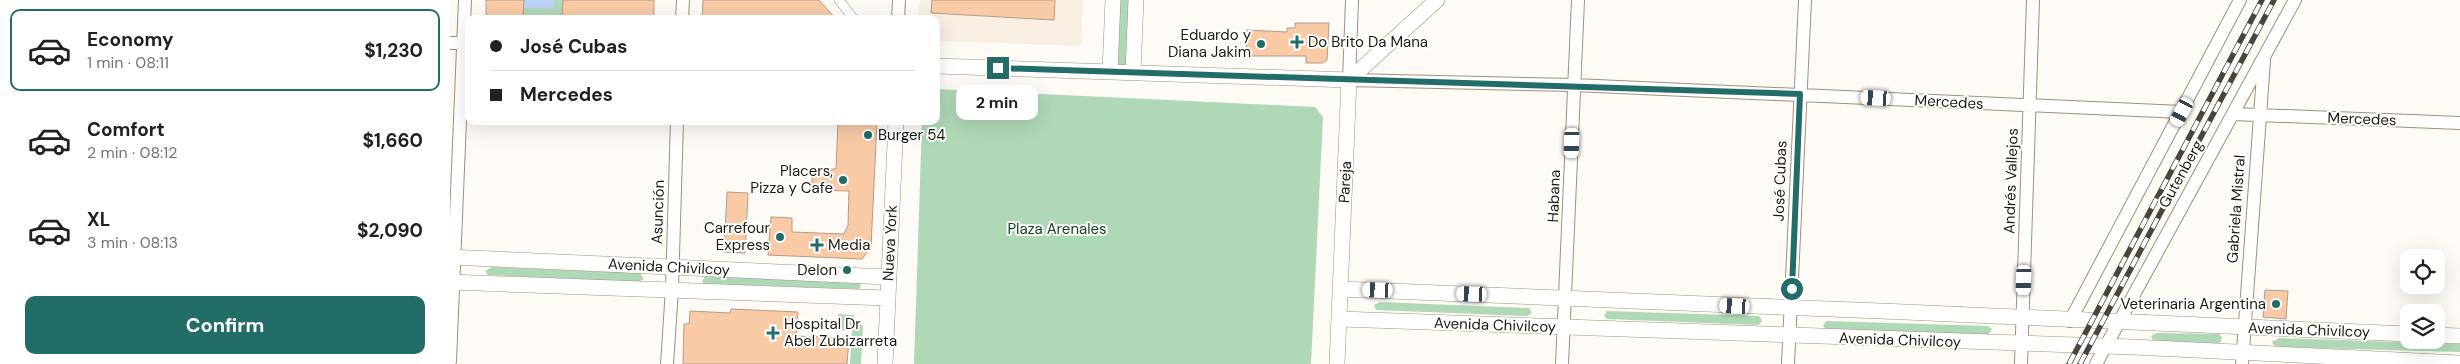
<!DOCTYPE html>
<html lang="en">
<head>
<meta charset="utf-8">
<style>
  body { margin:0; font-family:"DM Sans",sans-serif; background:#f2f2f2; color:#202124; height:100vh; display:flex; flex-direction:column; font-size:19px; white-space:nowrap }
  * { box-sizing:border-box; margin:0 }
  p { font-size:16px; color:#757577 }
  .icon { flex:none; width:28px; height:28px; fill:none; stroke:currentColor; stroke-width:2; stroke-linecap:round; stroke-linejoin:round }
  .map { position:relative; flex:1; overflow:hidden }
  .sheet { display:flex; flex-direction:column; background:#fff; width:450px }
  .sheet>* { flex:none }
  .banner { position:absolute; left:15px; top:15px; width:475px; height:110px; border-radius:10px; box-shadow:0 5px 20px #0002; display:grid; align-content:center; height:110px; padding:0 25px; background:#fff }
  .fabs { position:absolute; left:1950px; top:249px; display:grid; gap:10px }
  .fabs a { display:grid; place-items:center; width:45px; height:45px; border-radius:10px; background:#fff; box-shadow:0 5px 20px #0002; font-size:25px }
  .end { position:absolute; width:22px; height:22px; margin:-11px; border:6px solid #226d68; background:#fff; box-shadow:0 0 0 2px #fff }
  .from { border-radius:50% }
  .bubble { position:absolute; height:35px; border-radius:10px; background:#fff; box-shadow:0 5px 20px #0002; font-size:16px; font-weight:700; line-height:35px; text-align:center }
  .car { position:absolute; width:15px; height:30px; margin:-15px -8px; border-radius:6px; box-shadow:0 0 4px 1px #0007; background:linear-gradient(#fff 24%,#345 0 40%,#fff 0 76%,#345 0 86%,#fff 0) }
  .banner b { display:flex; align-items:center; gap:18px; height:48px; font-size:19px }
  .banner b+b { border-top:1px solid #e0e0e0 }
  .banner i { width:12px; height:12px; background:#202124 }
  ul { padding:9px 0 0; list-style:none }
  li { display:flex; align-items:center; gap:15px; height:82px; margin:0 10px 8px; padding:0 15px; border:2px solid transparent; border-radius:10px }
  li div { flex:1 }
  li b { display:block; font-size:19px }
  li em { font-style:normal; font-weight:700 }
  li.on { border-color:#226d68 }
  li>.icon { width:45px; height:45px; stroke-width:1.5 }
  .action { display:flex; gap:10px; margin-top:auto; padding:10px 25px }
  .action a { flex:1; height:58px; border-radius:10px; background:#226d68; color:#fff; font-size:20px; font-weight:700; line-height:58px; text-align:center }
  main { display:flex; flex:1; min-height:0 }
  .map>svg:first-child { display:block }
</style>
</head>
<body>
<main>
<section class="sheet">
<ul>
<li class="on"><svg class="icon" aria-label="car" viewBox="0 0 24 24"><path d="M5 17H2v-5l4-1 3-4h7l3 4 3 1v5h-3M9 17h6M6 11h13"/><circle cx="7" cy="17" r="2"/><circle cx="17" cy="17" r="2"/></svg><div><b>Economy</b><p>1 min · 08:11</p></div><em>$1,230</em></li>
<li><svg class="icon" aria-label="car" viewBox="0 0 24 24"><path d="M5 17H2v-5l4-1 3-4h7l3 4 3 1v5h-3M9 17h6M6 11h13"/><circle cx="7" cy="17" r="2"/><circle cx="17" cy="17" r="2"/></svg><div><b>Comfort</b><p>2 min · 08:12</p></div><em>$1,660</em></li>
<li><svg class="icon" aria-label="car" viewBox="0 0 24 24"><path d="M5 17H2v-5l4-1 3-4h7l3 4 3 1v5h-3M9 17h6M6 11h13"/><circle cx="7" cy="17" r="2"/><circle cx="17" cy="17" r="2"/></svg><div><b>XL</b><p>3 min · 08:13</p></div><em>$2,090</em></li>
</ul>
<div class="action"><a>Confirm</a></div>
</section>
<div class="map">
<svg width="2010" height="364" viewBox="0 0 2010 364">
  <rect width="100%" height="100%" fill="#fefaf5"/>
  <path fill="#f8eee2" d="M470 0H633L631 46 486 41V19H468Z"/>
  <path fill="#afd8b7" d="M36 0H113L112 19H37Z
    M663 0H686L683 72 660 71Z
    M486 89 865 107 873 117 861 364H464L472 121H486Z
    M42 267 190 273 194 279 188 282 38 275 35 271Z
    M255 276 409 283 411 285 409 289 255 284 252 282Z
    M930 302 1079 308 1082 313 1077 316 926 310 924 305Z
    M1157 311 1309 316 1312 320 1310 324 1307 325 1157 319 1154 316Z
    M388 314 404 315V325H413L411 364H400L402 331 387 330Z
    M1376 321 1538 326 1542 329 1538 335 1376 329 1373 326Z
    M1707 333 1769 334 1772 337 1771 342 1767 343 1703 341 1701 336Z
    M1829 338 2010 344V352L1825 347 1822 342Z"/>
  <path fill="#bbd2f4" d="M74 0H104V9L73 8Z"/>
  <path fill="#f8caa6" stroke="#b49c8a" d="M36 0H74L73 19H36Z
    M113 0H204V19H112Z
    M253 0H369L386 19H252Z
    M482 0H605L604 20 481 13Z
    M845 23H879L877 60 872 63H856V56H796L797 30 837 32V28H845Z
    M388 121H427L421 247 412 259 318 255 321 217 342 218V232L394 234 398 225 399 191 362 190V169H386Z
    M277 192 298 193 295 253 274 252Z
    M1815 290 1838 291 1836 319 1813 317Z
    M281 309 348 312 346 336 399 338 397 364H233L234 324H239L240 311 280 313Z"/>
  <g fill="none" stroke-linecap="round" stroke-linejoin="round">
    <defs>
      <path id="pedestrian" d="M389 0 404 19"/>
      <path id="minor" d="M902 0 899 80 1124 85 1732 112
        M232 19 233 0
        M448 19 449 0
        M0 43H19
        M1783 114 2010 123
        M1620 321 1790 0
        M0 361 15 0
        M217 364 222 289 227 121
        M1112 364 1128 0
        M1338 364 1355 0
        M1571 364 1583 0
        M1646 364 1845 0
        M1792 364 1814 61"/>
      <path id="tertiary" d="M486 66 899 80
        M660 71 663 0
        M683 72 686 0
        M899 80 987 0
        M0 257 438 277
        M0 282 437 298
        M890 289C1246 301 1603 320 1959 334
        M890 319 1683 347 2010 363
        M1986 335 2010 336
        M435 364 446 121
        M887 364 899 80"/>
    </defs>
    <use href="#pedestrian" stroke="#a19079" stroke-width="10"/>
    <use href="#minor" stroke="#a19079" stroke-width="14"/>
    <use href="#tertiary" stroke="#a19079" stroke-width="16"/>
    <use href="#pedestrian" stroke="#fff" stroke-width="9"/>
    <use href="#minor" stroke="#fff" stroke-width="12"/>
    <use href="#tertiary" stroke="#fff" stroke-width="15"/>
    <defs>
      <path id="rail" d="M1619 364 1812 0
        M1630 364 1824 0"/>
    </defs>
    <use href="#rail" stroke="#4a443c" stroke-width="5.5"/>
    <use href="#rail" stroke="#fff" stroke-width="4" stroke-dasharray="11" stroke-linecap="butt"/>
  </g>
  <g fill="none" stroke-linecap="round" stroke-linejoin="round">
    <path stroke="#226d68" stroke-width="6" d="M548 68 1350 94 1342 289"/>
  </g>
  <g fill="#226d68" stroke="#fff" stroke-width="2">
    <path d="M844.5 34.5h5v5h5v5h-5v5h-5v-5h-5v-5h5z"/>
    <circle cx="811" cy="44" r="5"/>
    <circle cx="418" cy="135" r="5"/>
    <circle cx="393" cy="180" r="5"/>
    <circle cx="330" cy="237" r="5"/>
    <path d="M364.5 237.5h5v5h5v5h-5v5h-5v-5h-5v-5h5z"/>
    <circle cx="397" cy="270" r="5"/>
    <circle cx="1826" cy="304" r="5"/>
    <path d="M320.5 325.5h5v5h5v5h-5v5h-5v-5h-5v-5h5z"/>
  </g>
  <g text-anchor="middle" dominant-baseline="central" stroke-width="4" stroke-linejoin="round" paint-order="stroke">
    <g font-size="15" fill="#1f1910" stroke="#fff" text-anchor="end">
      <text x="801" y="35">Eduardo y<tspan x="801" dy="17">Diana Jakim</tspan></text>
      <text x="858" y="42" text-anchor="start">Do Brito Da Mana</text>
      <text x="428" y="135" text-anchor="start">Burger 54</text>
      <text x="383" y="171">Placers,<tspan x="383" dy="17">Pizza y Cafe</tspan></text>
      <text x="320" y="228">Carrefour<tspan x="320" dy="17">Express</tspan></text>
      <text x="378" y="245" text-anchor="start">Media</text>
      <text x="387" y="270">Delon</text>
      <text x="1816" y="304">Veterinaria Argentina</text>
      <text x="334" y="324" text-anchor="start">Hospital Dr<tspan x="334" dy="17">Abel Zubizarreta</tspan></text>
    </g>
    <g font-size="15" fill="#1f1910" stroke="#fff">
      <text transform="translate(1499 102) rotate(3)">Mercedes</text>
      <text transform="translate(1912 119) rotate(2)">Mercedes</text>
      <text transform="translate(1731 174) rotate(-61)">Gutenberg</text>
      <text transform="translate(1330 181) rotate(-88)">José Cubas</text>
      <text transform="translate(1561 181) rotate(-88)">Andrés Vallejos</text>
      <text transform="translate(895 182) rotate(-87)">Pareja</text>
      <text transform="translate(1104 196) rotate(-88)">Habana</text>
      <text transform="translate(1786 209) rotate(-86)">Gabriela Mistral</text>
      <text transform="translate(208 212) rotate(-88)">Asunción</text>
      <text transform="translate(440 243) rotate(-87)">Nueva York</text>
      <text transform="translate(219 267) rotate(3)">Avenida Chivilcoy</text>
      <text transform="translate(1045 325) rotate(2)">Avenida Chivilcoy</text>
      <text transform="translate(1859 330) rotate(2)">Avenida Chivilcoy</text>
      <text transform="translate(1450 340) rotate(2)">Avenida Chivilcoy</text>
    </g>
    <g font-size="15" fill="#164224" stroke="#fff">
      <text x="607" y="229">Plaza Arenales</text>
    </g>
  </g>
</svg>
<div class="fabs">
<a><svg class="icon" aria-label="locate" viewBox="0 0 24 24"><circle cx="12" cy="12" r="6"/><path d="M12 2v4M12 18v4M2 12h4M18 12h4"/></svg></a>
<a><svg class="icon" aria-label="layers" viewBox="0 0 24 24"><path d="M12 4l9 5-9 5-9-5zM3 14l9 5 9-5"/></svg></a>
</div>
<i class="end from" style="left:1342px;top:289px"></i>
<i class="end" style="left:548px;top:68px"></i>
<div class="bubble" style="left:506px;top:85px;width:82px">2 min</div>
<i class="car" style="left:1426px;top:98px;rotate:273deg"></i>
<i class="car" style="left:1732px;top:112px;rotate:208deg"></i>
<i class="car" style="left:1122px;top:143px;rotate:182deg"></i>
<i class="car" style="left:1574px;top:280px;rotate:182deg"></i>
<i class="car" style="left:928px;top:290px;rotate:272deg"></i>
<i class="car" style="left:1022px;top:294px;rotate:272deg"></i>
<i class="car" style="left:1285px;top:306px;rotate:273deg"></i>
<div class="banner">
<b><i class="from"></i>José Cubas</b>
<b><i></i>Mercedes</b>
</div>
</div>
</main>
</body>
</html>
